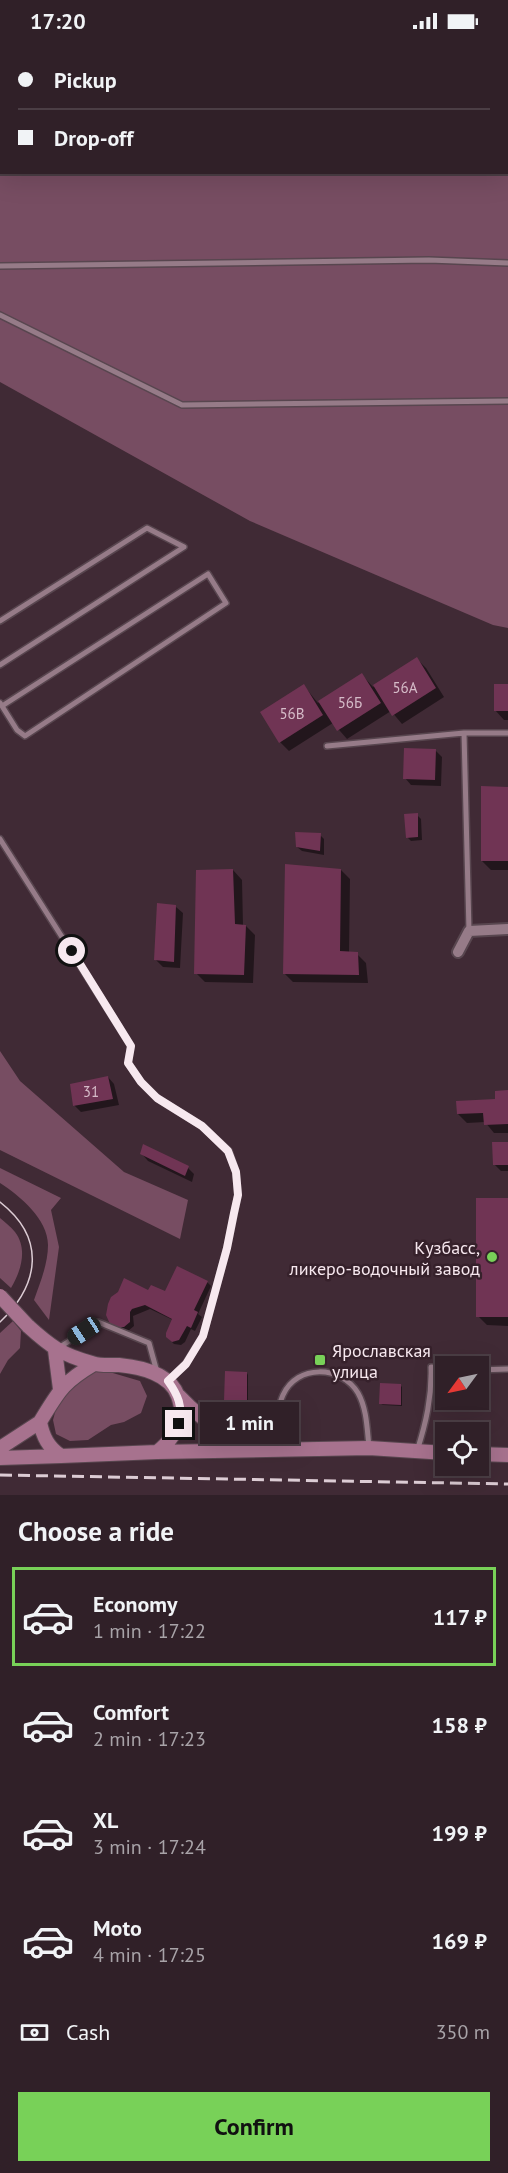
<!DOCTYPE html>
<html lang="en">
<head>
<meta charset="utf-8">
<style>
  body { margin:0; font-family:"PT Sans",sans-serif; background:#3c2d34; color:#f1f3f6; height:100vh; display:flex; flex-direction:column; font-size:22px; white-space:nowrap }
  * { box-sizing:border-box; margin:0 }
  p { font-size:20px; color:#a8a3a8 }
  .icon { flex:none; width:33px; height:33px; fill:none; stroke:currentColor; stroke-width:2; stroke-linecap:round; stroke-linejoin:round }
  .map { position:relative; height:1453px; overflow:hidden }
  .sheet { display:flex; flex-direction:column; background:#302028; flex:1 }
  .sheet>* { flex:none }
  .hud { position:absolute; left:0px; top:0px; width:508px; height:132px; box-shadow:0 6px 24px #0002,0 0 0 2px #4b3e45; display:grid; align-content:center; height:132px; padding:0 18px; background:#302028 }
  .needle { width:39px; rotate:237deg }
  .controls { position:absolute; left:435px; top:1314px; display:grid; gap:12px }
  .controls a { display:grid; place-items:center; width:54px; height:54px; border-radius:0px; background:#302028; box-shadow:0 6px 24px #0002,0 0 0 2px #4b3e45; font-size:30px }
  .end { position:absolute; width:27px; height:27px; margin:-14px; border:8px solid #f7e8ef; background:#111; box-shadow:0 0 0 3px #111 }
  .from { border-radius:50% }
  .bubble { position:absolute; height:42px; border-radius:0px; background:#302028; box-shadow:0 6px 24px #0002,0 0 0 2px #4b3e45; font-size:20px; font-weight:700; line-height:42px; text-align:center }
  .car { position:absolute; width:18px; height:36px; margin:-18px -9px; border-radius:8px; box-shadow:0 0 4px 2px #0007; background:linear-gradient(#222 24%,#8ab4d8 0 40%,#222 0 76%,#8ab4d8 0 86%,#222 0) }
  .hud b { display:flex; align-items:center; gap:21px; height:57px; font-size:22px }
  .hud b+b { border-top:2px solid #4b3e45 }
  .hud i { width:15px; height:15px; background:#f1f3f6 }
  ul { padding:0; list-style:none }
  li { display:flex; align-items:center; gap:18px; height:99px; margin:0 12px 9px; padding:0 6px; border:3px solid transparent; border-radius:0px }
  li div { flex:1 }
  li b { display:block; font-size:22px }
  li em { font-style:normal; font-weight:700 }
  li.on { border-color:#78d158 }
  li>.icon { width:54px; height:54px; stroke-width:1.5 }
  h2 { padding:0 18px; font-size:27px; line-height:72px }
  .pay { display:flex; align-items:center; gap:15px; height:66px; padding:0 18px; font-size:22px }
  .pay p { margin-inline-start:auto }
  .cta { display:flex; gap:12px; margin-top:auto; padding:12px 18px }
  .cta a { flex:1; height:69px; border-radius:0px; background:#78d158; color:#111; font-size:24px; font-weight:700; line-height:69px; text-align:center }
  .status { display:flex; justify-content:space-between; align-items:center; height:42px; padding:0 30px; background:#302028; direction:ltr }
  .status svg { height:16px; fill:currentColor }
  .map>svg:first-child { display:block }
</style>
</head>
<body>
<div class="status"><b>17:20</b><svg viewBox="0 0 49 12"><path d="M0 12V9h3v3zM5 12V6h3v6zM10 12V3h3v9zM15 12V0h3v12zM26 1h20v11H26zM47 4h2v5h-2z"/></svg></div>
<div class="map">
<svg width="508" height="1453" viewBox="0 0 508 1453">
  <rect width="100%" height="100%" fill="#402a35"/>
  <path fill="#774d62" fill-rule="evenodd" d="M0 0H508V586L493 583 250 479 0 340ZM2 2H507V130H2Z
    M0 1009 20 1039 124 1130 188 1158 180 1197 0 1108Z
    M0 1126 61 1156 51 1168 59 1205 49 1278 34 1258C40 1241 48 1222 48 1203 48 1177 20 1154 0 1141Z
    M0 1176C5 1180 11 1185 15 1190 28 1207 21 1229 11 1246L0 1236Z
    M13 1279 21 1289 20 1306 8 1318 0 1332V1291Z
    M106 1329 140 1339 147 1354 141 1371 124 1380 111 1383 88 1398 70 1399 56 1392 53 1378 57 1363 68 1345 92 1330Z"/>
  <path fill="#0007" d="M417 617 426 626 444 655 402 682 391 669 347 697 333 681 289 709 280 700 304 644 318 661 362 633 373 645Z
    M508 643V678H504L495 668Z
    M435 708 442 715 441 744 411 743 405 736Z
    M508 746V828H491L482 819Z
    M417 773 421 777 422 798 411 799 407 795Z
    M320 793 324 797V813L302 809 297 805Z
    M233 828 242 838 243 884H246L255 893 253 941 205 940 196 931Z
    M341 828 350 837 349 911 357 912 366 921 368 941 293 940 284 931Z
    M176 865 183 871 180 926 163 925 156 918Z
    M108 1035 114 1042 119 1063 81 1070 74 1063Z
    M508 1050V1091H494L485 1080 467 1081 458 1072 497 1059Z
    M508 1101V1129H501L494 1122Z
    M142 1112 188 1126 194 1132 192 1140 148 1119Z
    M508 1157V1284L487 1283 478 1274Z
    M207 1240 211 1244 198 1272 202 1275 195 1289 191 1287 185 1300 181 1303 174 1302 169 1297 173 1278 150 1267 133 1274 134 1284 128 1289H120L110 1278 149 1250 165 1251Z
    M247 1331 248 1333V1361L228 1360 226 1359Z
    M401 1344 402 1345V1364L383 1363 381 1362Z"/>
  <path fill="#703454" d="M417 615 436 646 392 674 373 643Z
    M362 631 381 661 337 689 318 659Z
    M304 642 323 673 279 701 260 670Z
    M494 642H508V669H494Z
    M404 706 436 707 435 738 403 737Z
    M481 744 508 745V819H481Z
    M418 771V795L406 796 404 772Z
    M295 790 321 791 320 809 296 805Z
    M285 822 341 827 340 909 358 910 359 933 283 932Z
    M233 827 235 882 246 883 244 933 194 932 196 828Z
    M157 861 176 863 174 920 154 918Z
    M108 1034 113 1057 73 1064 70 1042Z
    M508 1048V1082L484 1083 483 1071 457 1072 456 1059 495 1057V1049Z
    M492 1100H508V1123H493Z
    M143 1102 189 1124 185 1134 140 1112Z
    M476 1156H508V1275H476Z
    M177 1224 208 1239 194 1268 198 1270 191 1286 187 1284 179 1298 172 1300 166 1295V1291L172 1277 145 1263 132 1267 130 1270V1280L124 1285H114L110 1282 106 1273 108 1262 111 1255 118 1250 124 1236 148 1248 151 1243 165 1249Z
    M225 1329 247 1330V1360L224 1359Z
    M380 1341 401 1342V1363L379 1362Z"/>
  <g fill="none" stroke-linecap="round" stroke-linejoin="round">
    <defs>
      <path id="lane" d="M0 81H2
        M507 82H508
        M0 224 429 218 508 221
        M0 273 182 363 508 359
        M0 579 147 486 184 505 0 623
        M0 661 2 664 17 688 25 694 226 561 208 532 2 664
        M464 691H508
        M327 704 464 691 469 889
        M0 797 131 1004 128 1021 141 1040 157 1056 202 1084 229 1109 236 1130 238 1153 227 1206 203 1294 186 1321 169 1338
        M60 1305 98 1280 149 1301 157 1330
        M478 1328 508 1327
        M269 1407C273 1390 276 1369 283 1353 297 1322 341 1323 358 1351 367 1367 367 1387 369 1405
        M417 1409C426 1381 432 1355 431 1325L446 1327"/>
      <path id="street" d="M458 910 469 889 508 887"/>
      <path id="secondary" d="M28 1284C50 1304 62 1313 92 1321 100 1324 110 1323 119 1323 141 1325 170 1332 178 1354 180 1360 182 1366 181 1372 178 1389 170 1400 157 1410L61 1414C48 1405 43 1395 40 1380 59 1349 62 1341 94 1322
        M55 1308 60 1347
        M179 1354C205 1381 222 1392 258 1403
        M0 1406 40 1380
        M157 1410 369 1406 446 1411
        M478 1412 508 1413
        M0 1416 61 1414"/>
    </defs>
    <use href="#lane" stroke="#58464f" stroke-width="8"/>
    <use href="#street" stroke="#58464f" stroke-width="14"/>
    <use href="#secondary" stroke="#58464f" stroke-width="16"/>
    <use href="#lane" stroke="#967b88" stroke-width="5"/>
    <use href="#street" stroke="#967b88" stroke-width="10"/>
    <use href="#secondary" stroke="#a7728e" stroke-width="14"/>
    <path stroke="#dcccd4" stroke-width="1.5" d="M0 1160C46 1196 40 1242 0 1280"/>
    <path stroke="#dcccd4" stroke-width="3" stroke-dasharray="12 6" stroke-linecap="butt" d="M0 1433 508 1442"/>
    <defs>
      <path id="secondary-bridge" d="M0 1254 28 1284"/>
    </defs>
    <use href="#secondary-bridge" stroke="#58464f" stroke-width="16" stroke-linecap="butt"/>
    <use href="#secondary-bridge" stroke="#a7728e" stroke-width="14"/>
  </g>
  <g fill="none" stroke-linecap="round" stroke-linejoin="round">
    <path stroke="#f7e8ef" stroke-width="8" d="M72 909 131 1004 128 1021 141 1040 157 1056 202 1084 228 1109 236 1130 238 1153 234 1171 227 1206 203 1294 186 1322 168 1339C178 1353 183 1364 179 1382"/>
  </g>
  <g fill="#78d158" stroke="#36212b" stroke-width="2">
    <circle cx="492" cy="1215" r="6"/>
    <rect x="314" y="1312" width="12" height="12" rx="3"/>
  </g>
  <g text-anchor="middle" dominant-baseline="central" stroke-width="5" stroke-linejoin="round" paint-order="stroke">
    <g font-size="15" fill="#d5bbc8">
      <text x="405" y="645">56А</text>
      <text x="350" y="660">56Б</text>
      <text x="292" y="671">56В</text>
      <text x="91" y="1049">31</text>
    </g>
    <g font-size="18" fill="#f7e8ef" stroke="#36212b" text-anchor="end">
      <text x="480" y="1205">Кузбасс,<tspan x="480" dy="21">ликеро-водочный завод</tspan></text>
      <text x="332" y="1308" text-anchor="start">Ярославская<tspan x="332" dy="21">улица</tspan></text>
    </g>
  </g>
</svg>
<div class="controls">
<a><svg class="needle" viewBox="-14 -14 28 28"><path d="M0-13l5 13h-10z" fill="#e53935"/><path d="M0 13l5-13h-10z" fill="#a8a3a8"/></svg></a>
<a><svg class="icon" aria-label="locate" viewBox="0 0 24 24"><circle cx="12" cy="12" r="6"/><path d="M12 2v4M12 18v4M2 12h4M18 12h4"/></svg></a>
</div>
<i class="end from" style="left:72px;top:909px"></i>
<i class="end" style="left:179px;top:1382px"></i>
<div class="bubble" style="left:200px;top:1360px;width:99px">1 min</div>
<i class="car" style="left:84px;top:1289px;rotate:237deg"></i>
<div class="hud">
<b><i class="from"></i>Pickup</b>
<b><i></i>Drop-off</b>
</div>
</div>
<section class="sheet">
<h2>Choose a ride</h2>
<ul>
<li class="on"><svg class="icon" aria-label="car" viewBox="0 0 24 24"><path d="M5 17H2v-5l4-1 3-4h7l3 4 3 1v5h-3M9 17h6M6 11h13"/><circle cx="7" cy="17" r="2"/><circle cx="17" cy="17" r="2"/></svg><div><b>Economy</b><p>1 min · 17:22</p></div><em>117 ₽</em></li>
<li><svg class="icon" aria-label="car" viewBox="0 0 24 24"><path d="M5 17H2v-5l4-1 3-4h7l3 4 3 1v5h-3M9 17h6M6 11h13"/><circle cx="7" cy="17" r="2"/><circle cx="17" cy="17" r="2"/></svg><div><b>Comfort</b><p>2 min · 17:23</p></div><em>158 ₽</em></li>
<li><svg class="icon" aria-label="car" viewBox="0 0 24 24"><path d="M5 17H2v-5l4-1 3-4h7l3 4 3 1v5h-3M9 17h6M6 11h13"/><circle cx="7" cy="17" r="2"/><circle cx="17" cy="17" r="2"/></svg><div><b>XL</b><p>3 min · 17:24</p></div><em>199 ₽</em></li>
<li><svg class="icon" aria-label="car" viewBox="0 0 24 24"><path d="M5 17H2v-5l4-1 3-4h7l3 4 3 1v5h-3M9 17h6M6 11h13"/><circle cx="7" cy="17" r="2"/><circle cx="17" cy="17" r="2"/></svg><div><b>Moto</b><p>4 min · 17:25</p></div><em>169 ₽</em></li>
</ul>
<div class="pay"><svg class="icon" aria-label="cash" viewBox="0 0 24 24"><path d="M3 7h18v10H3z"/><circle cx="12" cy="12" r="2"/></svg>Cash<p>350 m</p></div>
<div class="cta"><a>Confirm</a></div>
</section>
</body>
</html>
